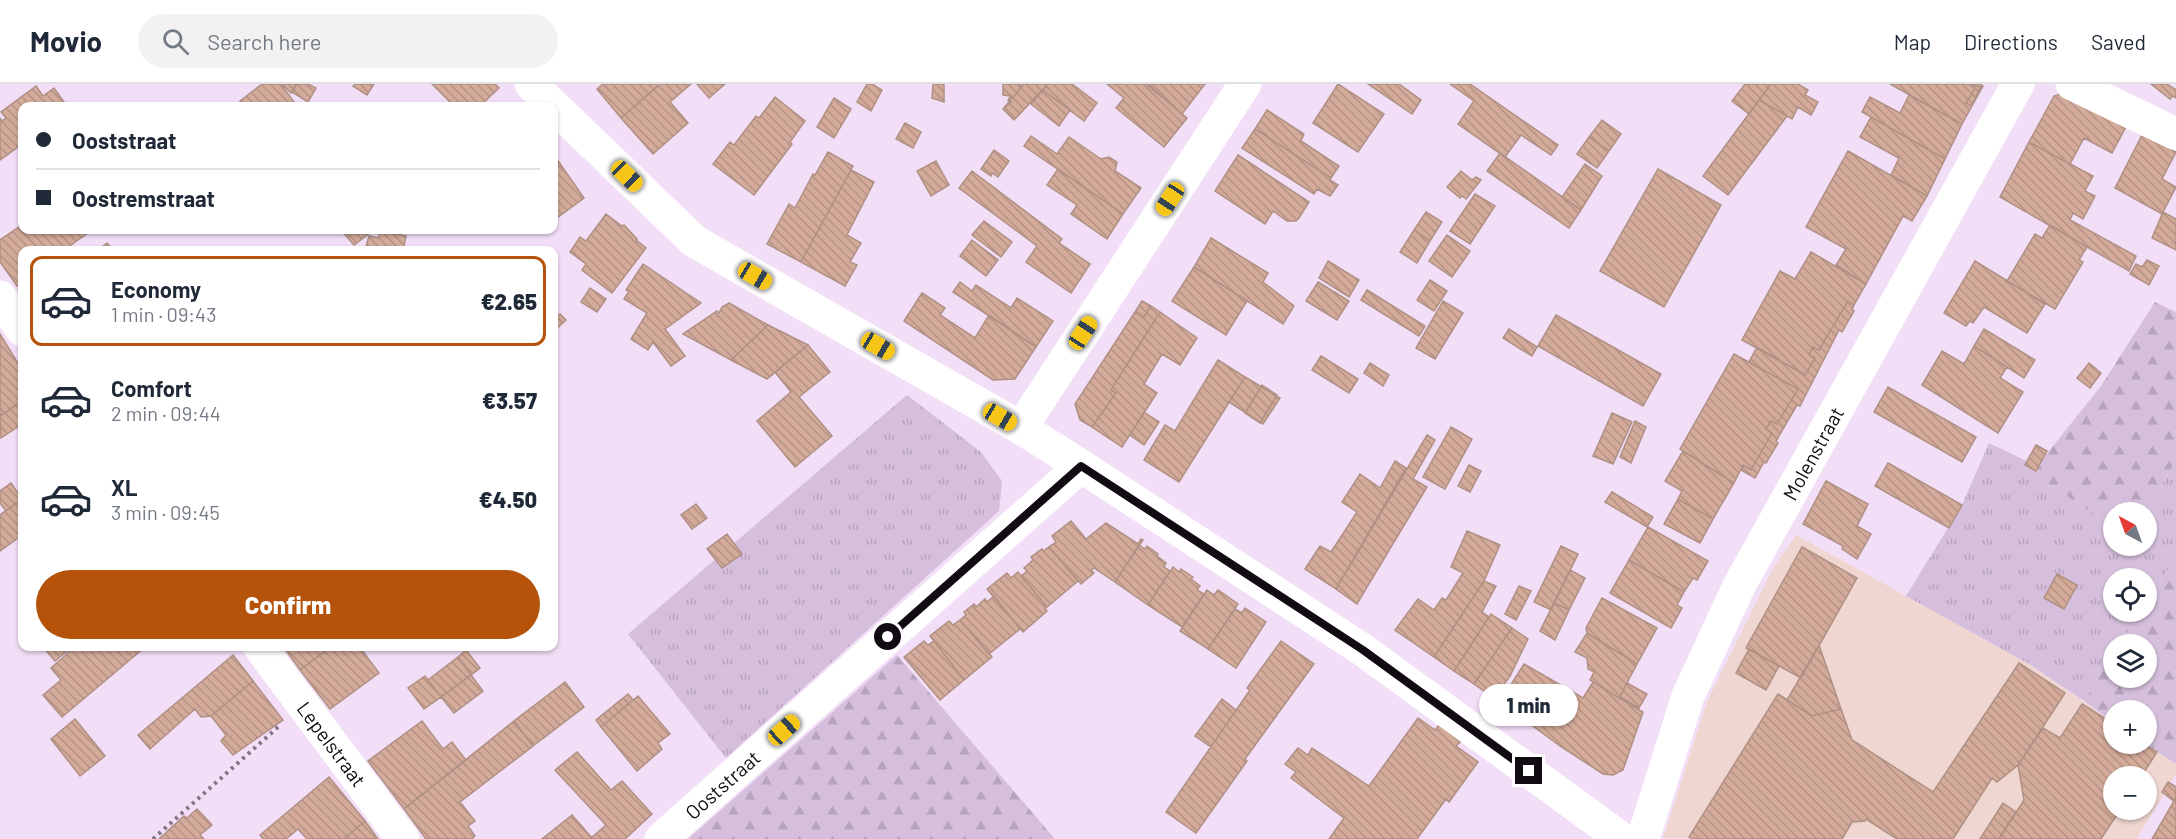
<!DOCTYPE html>
<html lang="en">
<head>
<meta charset="utf-8">
<style>
  body { margin:0; font-family:Barlow,sans-serif; background:#f2f2f3; color:#1f2937; height:100vh; display:flex; flex-direction:column; font-size:22px; white-space:nowrap }
  * { box-sizing:border-box; margin:0 }
  p { font-size:20px; color:#747a83 }
  .icon { flex:none; width:33px; height:33px; fill:none; stroke:currentColor; stroke-width:2; stroke-linecap:round; stroke-linejoin:round }
  .map { position:relative; flex:1; overflow:hidden }
  .sheet { position:absolute; left:18px; top:162px; width:540px; height:405px; display:flex; flex-direction:column; background:#fff; border-radius:12px; box-shadow:0 2px 4px #0004 }
  .sheet>* { flex:none }
  .banner { position:absolute; left:18px; top:18px; width:540px; height:132px; border-radius:12px; box-shadow:0 2px 4px #0004; display:grid; align-content:center; height:132px; padding:0 18px; background:#fff }
  .needle { width:39px; rotate:319deg }
  .buttons { position:absolute; left:2103px; top:418px; display:grid; gap:12px }
  .buttons a { display:grid; place-items:center; width:54px; height:54px; border-radius:50%; background:#fff; box-shadow:0 2px 4px #0004; font-size:30px }
  .end { position:absolute; width:27px; height:27px; margin:-14px; border:8px solid #120b13; background:#fff; box-shadow:0 0 0 3px #fff }
  .from { border-radius:50% }
  .bubble { position:absolute; height:42px; border-radius:21px; background:#fff; box-shadow:0 2px 4px #0004; font-size:20px; font-weight:800; line-height:42px; text-align:center }
  .car { position:absolute; width:18px; height:36px; margin:-18px -9px; border-radius:8px; box-shadow:0 0 4px 2px #0007; background:linear-gradient(#f5c518 24%,#345 0 40%,#f5c518 0 76%,#345 0 86%,#f5c518 0) }
  .banner b { display:flex; align-items:center; gap:21px; height:57px; font-size:22px }
  .banner b+b { border-top:2px solid #e0e1e3 }
  .banner i { width:15px; height:15px; background:#1f2937 }
  ul { padding:10px 0 0; list-style:none }
  li { display:flex; align-items:center; gap:18px; height:90px; margin:0 12px 9px; padding:0 6px; border:3px solid transparent; border-radius:12px }
  li div { flex:1 }
  li b { display:block; font-size:22px }
  li em { font-style:normal; font-weight:800 }
  li.current { border-color:#b45309 }
  li>.icon { width:54px; height:54px; stroke-width:1.5 }
  .cta { display:flex; gap:12px; margin-top:auto; padding:12px 18px }
  .cta a { flex:1; height:69px; border-radius:36px; background:#b45309; color:#fff; font-size:24px; font-weight:800; line-height:69px; text-align:center }
  header { display:flex; align-items:center; gap:36px; box-sizing:border-box; height:84px; padding:0 30px; background:#fff; border-bottom:2px solid #e0e1e3 }
  header strong { font-size:28px }
  nav { display:flex; gap:33px; margin-inline-start:auto; font-size:21px }
  .search { width:420px; height:54px; background:#f2f2f3; display:flex; align-items:center; gap:15px; box-sizing:border-box; padding:0 21px; border-radius:33px; color:#747a83; font-size:22px }
  .map>svg:first-child { display:block }
</style>
</head>
<body>
<header>
<strong>Movio</strong>
<div class="search"><svg class="icon" aria-label="search" viewBox="0 0 24 24"><circle cx="10" cy="10" r="6"/><path d="M15 15l6 6"/></svg>Search here</div>
<nav><a>Map</a><a>Directions</a><a>Saved</a></nav>
</header>
<div class="map">
<svg width="2176" height="755" viewBox="0 0 2176 755">
  <defs>
    <pattern id="grass-tufts" width="24" height="20" patternUnits="userSpaceOnUse" patternTransform="scale(1.5)"><rect width="24" height="20" fill="#d6bfdc"/><path d="M3 7l-1-3M5 7V3M7 7l1-3M15 17l-1-3M17 17v-4M19 17l1-3" fill="none" stroke="#b7a3bc"/></pattern>
    <pattern id="forest-firs" width="22" height="20" patternUnits="userSpaceOnUse" patternTransform="scale(1.5)"><rect width="22" height="20" fill="#d6bfdc"/><path d="M5 1l3.5 6h-7zM16 11l3.5 6h-7z" fill="#b7a3bc"/></pattern>
    <pattern id="building-back-hatch" width="6" height="6" patternUnits="userSpaceOnUse" patternTransform="scale(1.5)"><rect width="6" height="6" fill="#d4ab9a"/><path d="M-1 5l2 2M0 0l6 6M5-1l2 2" fill="none" stroke="#b59284"/></pattern>
  </defs>
  <rect width="100%" height="100%" fill="#f3def8"/>
  <path fill="#f0d6d0" fill-rule="evenodd" d="M1796 451 2029 580 2113 638 2114 660H2146L2176 680V690L2137 755 1663 754 1707 618 1773 484ZM2114 693H2146V726H2114Z"/>
  <path fill="url(#grass-tufts)" d="M907 311 981 368 1002 397 999 427 726 674 628 550Z
    M1989 359 2037 382 2042 396 2113 442 2114 462H2146V429L2176 376V473L2147 519 2146 495H2114V528H2141L2120 561H2114L2113 571 2084 617 2029 580 1906 512 1962 421Z"/>
  <path fill="url(#forest-firs)" d="M2155 218 2176 228V376L2146 429H2114L2113 442 2042 396 2037 382 2101 302Z
    M2176 473V680L2146 660V627H2114L2113 638 2084 617 2113 571 2114 594H2146V561H2120L2141 528H2146L2147 519Z
    M897 571 1055 755H688Z"/>
  <path fill="url(#building-back-hatch)" stroke="#af9084" stroke-width="1.5" d="M262 0H281L294 18 288 22H245L240 17Z
    M282 0H296L291 9Z
    M297 0H308L316 4 308 18 292 8Z
    M355 0H374L367 11 353 2Z
    M432 0H495L499 4 480 22H454Z
    M603 0H656L658 2 621 34 597 5Z
    M660 0H691L670 18 688 39 653 70 621 34Z
    M697 0H725L709 14Z
    M867 0H872L882 6 871 27 857 18Z
    M933 0H944V18L932 14Z
    M1003 0H1020V3L1023 0H1048L1014 36 1003 25 1011 18 1008 16 1011 12 1003 11Z
    M1024 0H1048L1014 36 1003 25Z
    M1048 0H1072L1097 19 1084 37 1043 6Z
    M1107 0H1146L1187 34 1164 63 1116 24 1124 14Z
    M1148 0H1205L1182 30Z
    M1338 0 1384 30 1358 68 1313 39Z
    M1368 0H1399L1421 16 1412 30Z
    M1450 0H1470L1558 61 1551 71 1521 51 1505 73 1458 40 1474 17Z
    M1745 0H1771L1749 30 1732 17Z
    M1771 0H1798L1808 6 1805 11 1818 18 1811 31 1798 23 1792 35 1759 16Z
    M1890 0H1980L1983 2 1962 40Z
    M1969 0 1981 3 1971 22 1966 19 1975 5Z
    M2151 0H2167L2176 6V14L2173 12 2170 15Z
    M36 2 43 12 54 4 67 22H22V60L0 76V34L2 37 6 34 1 28Z
    M1043 6 1070 26 1059 42 1031 20Z
    M2063 9 2127 41 2112 69 2084 54 2070 80 2029 58 2054 12Z
    M1909 11 1962 40 1945 75 1862 28 1870 13 1900 29Z
    M775 13 805 37 790 58 792 60 754 111 713 80 730 58 734 61 756 32 759 34Z
    M834 14 851 25 834 54 817 43Z
    M1759 16 1787 32 1728 111 1703 92Z
    M1267 26 1304 50 1301 57 1339 82 1331 94 1255 45Z
    M1871 33 1945 75 1927 112 1891 91 1899 74 1860 53Z
    M1602 36 1621 50 1609 67 1589 53Z
    M905 39 921 48 913 64 896 55Z
    M1255 45 1331 94 1330 96 1338 101 1330 112 1317 105 1314 110 1242 64Z
    M2142 51 2176 68 2162 95 2176 103 2162 130 2115 104Z
    M1031 52 1057 70 1069 53 1101 75 1109 73 1117 78 1115 87 1141 104 1123 130 1024 62Z
    M1589 53 1609 67 1597 84 1577 70Z
    M2029 58 2093 92 2085 107 2095 112 2083 135 2073 129 2070 136 2136 172 2129 187 2000 113Z
    M994 66 1009 77 998 93 992 89 991 92 981 85Z
    M1848 67 1927 112 1912 137 1903 132 1866 200 1836 181 1846 165 1806 143Z
    M828 68 853 82 801 178 767 160 789 120 795 124 813 90 815 91Z
    M1500 69 1581 126 1569 144 1487 87Z
    M554 71 584 114 554 136Z
    M1238 71 1309 118 1299 134 1296 137H1287L1273 127 1265 140 1215 107Z
    M936 77 949 101 931 112 917 87Z
    M1585 80 1602 92 1581 126 1562 113Z
    M1058 85 1123 130 1107 155 1071 130 1077 121 1047 101Z
    M1658 85 1721 121 1664 223 1600 187Z
    M851 86 874 98 847 151 861 159 850 178 857 181 845 202 801 178Z
    M972 87 1062 155 1059 159 1090 180 1071 209 1026 178 1037 162 959 104Z
    M1461 87 1472 96 1476 93 1481 96 1466 115 1462 112 1460 114 1447 103Z
    M1475 110 1495 122 1470 160 1450 147Z
    M1426 128 1442 138 1430 157 1414 146Z
    M2163 128 2176 135V166L2152 154Z
    M606 130 622 142 624 141 637 155 636 156 646 164 612 209 582 186 586 180 570 168 580 153 586 157Z
    M984 137 1012 158 1001 173 972 151Z
    M22 141V146H92L64 166H22V198L17 202 0 178V156Z
    M2050 141 2087 163 2079 176 2083 178 2055 225 2007 197 2035 150 2042 154Z
    M341 146H374L354 161Z
    M381 146 406 152 403 166H365L369 152 378 154Z
    M1414 146 1430 157 1417 179 1400 168Z
    M1447 151 1470 167 1452 193 1429 177Z
    M1211 154 1268 189 1263 198 1294 222 1283 240 1194 183Z
    M972 156 998 176 986 192 960 172Z
    M107 159 113 166H98Z
    M1811 168 1866 200 1854 221 1848 217 1819 266 1813 263 1809 271 1815 274 1805 291 1742 256 1780 187 1795 195Z
    M2147 176 2159 182 2149 201 2130 190 2136 180 2142 183Z
    M1328 177 1359 196 1349 213 1319 194Z
    M1975 177 2045 220 2027 249 1984 223 1973 239 1970 237 1966 242 1944 229Z
    M643 180 701 219 665 245 685 272 671 282 653 258 648 266 631 255 647 229 624 215 629 207 626 206Z
    M1194 183 1247 217 1226 251 1172 217Z
    M1430 196 1447 207 1434 227 1417 216Z
    M960 198 972 207 976 201 1011 224 1017 214 1053 237 1036 263 953 208Z
    M1318 198 1349 217 1337 236 1306 217Z
    M590 204 606 215 597 228 581 218Z
    M1367 206 1425 242 1419 252 1361 216Z
    M922 209 945 224 940 231 975 254 989 231 1036 263 1015 295 993 296 904 237Z
    M1142 217 1151 222 1144 233 1135 228Z
    M1443 217 1463 229 1435 275 1416 264Z
    M1848 217 1854 221 1852 226 1854 227 1842 248 1839 246 1800 322 1797 321 1776 357 1778 359 1766 379 1764 378 1755 394 1741 386 1743 381 1751 386 1772 349 1766 345 1771 337 1777 340 1798 305 1749 278 1757 263 1805 291 1815 274 1809 271 1813 263 1819 266Z
    M729 219 768 241 731 276 683 250 717 227 719 229 722 223Z
    M1151 222 1160 228 1111 306 1116 309 1092 343 1080 336 1075 320 1135 228 1144 233Z
    M1160 228 1197 254 1180 281 1162 270 1144 300 1157 309 1122 363 1092 343 1116 309 1111 306Z
    M554 229 557 232 560 230 566 236 554 247Z
    M1556 231 1661 290 1643 322 1538 262Z
    M768 241 808 261 767 295 731 276Z
    M1509 245 1537 263 1532 272 1503 254Z
    M1984 245 2035 276 2024 294 1974 262Z
    M0 250 22 286V317L0 332Z
    M808 261 830 288 799 313 832 352 795 383 757 337 791 308 775 288Z
    M1974 262 2007 283 2000 294 2023 308 1998 349 1922 301 1942 267 1964 280Z
    M1734 270 1798 305 1777 340 1771 337 1766 345 1772 349 1751 386 1743 381 1734 399 1680 365Z
    M1321 272 1358 295 1349 309 1312 286Z
    M1218 276 1245 293 1179 398 1144 376 1165 341 1175 347Z
    M1370 279 1389 291 1383 302 1364 289Z
    M2089 279 2101 289 2090 304 2077 294Z
    M1245 293 1280 314 1263 340 1229 318Z
    M1262 301 1277 311 1260 339 1245 329Z
    M1888 303 1976 353 1962 378 1874 328Z
    M22 317V340L1 354 0 332Z
    M1144 328 1159 338 1144 361 1130 351Z
    M1612 329 1632 338 1613 380 1593 372Z
    M1635 337 1646 343 1631 379 1620 373Z
    M1451 343 1472 355 1445 405 1423 393Z
    M1427 351 1435 356 1413 395 1427 403 1357 520 1336 505Z
    M2036 361 2047 367 2036 387 2025 381Z
    M1683 367 1734 399 1713 435 1678 415 1682 407 1665 397Z
    M1395 377 1406 384 1336 505 1305 485 1320 462 1331 468 1357 428 1342 418 1360 390 1380 404Z
    M1888 379 1962 421 1949 444 1875 402Z
    M1469 381 1481 387 1470 408 1458 402Z
    M1826 397 1868 420 1857 442 1871 450 1857 475 1842 465 1843 462 1803 440Z
    M11 399 22 415 6 427 0 419V407Z
    M1612 408 1653 433 1647 443 1605 418Z
    M22 415V451L0 467V431Z
    M1678 415 1713 435 1700 459 1664 440Z
    M696 420 707 434 692 445 681 431Z
    M1071 437 1086 455 1106 439 1138 460 1141 455 1143 456 1115 498 1094 484 1091 486 1094 489 1081 500 1049 463 1056 458 1052 452Z
    M1648 443 1708 477 1697 496 1693 494 1684 508 1629 476Z
    M1467 447 1500 461 1484 497 1434 573 1395 546 1418 515 1434 526 1442 514 1446 516 1463 489 1451 483Z
    M727 450 742 470 722 484 707 465Z
    M1139 461 1145 465 1147 462 1158 470 1157 472 1166 479 1164 483 1170 487 1148 521 1115 498Z
    M1561 462 1578 470 1551 526 1534 518Z
    M1049 463 1078 497 1047 523 1021 492 1027 487 1024 484 1033 476 1031 473 1042 465 1043 467Z
    M1802 463 1857 494 1801 594 1746 564Z
    M1629 476 1684 508 1677 521 1682 524 1671 544 1610 509Z
    M1173 483 1179 488 1181 485 1193 493 1191 495 1200 502 1197 506 1204 510 1182 543 1148 521Z
    M1570 486 1585 494 1569 526 1554 519Z
    M1018 488 1047 523 1045 524 1047 527 1023 548 987 505 1007 489 1011 494Z
    M2057 490 2077 501 2064 525 2044 514Z
    M1484 497 1496 502 1482 528 1489 533 1454 587 1434 573Z
    M1519 502 1531 507 1516 536 1505 530Z
    M1207 506 1214 511 1218 506 1238 520 1208 565 1180 547Z
    M994 512 1020 545 989 570 960 536 966 531 964 528 974 520 976 523 985 515 987 518Z
    M1602 514 1657 544 1637 580 1587 549 1586 544Z
    M1554 519 1569 526 1555 556 1540 547Z
    M1245 524 1266 538 1236 584 1208 565 1235 525 1242 529Z
    M1491 530 1512 544 1474 600 1454 587Z
    M960 536 992 573 964 596 930 552 949 537 953 541Z
    M1512 544 1528 555 1510 592 1494 614 1474 600Z
    M1587 549 1637 580 1619 614 1590 596 1594 588 1588 585 1587 574 1575 568Z
    M924 557 928 561 934 557 964 596 940 616 904 573Z
    M1281 557 1314 580 1245 675 1247 677 1196 749 1166 728 1250 606 1247 604Z
    M1819 561 1841 625 1812 632 1787 616Z
    M42 562H71L72 563 55 577Z
    M76 562 144 564 62 633 43 611 61 596 51 584Z
    M283 562H332L300 586Z
    M332 562H359L379 589 330 625 300 586Z
    M1749 565 1779 582 1766 606 1736 589Z
    M466 566 480 584 471 591 458 573Z
    M233 571 253 597 211 632 201 633 195 625 150 665 138 651Z
    M458 573 471 591 441 613 428 596Z
    M2019 579 2065 609 2018 681 1997 698 1992 694 1953 755H1897L1866 735 1865 737 1852 738 1842 755H1692L1689 753 1778 610 1812 632 1841 625 1852 656 1933 708Z
    M1524 580 1583 614 1593 598 1643 628 1623 686 1613 691 1603 690 1560 662 1500 618Z
    M471 591 483 607 454 629 441 613Z
    M425 592 441 613 424 625 408 604Z
    M253 597 283 636 233 671 221 657 226 651 211 632Z
    M565 598 584 623 533 662 514 637Z
    M1627 599 1647 610 1639 624 1620 613Z
    M628 610 633 616 601 643 596 636Z
    M638 612 670 650 658 659 662 665 637 687 601 643Z
    M1222 615 1236 626 1211 663 1195 652Z
    M2082 620 2114 640V660H2144L2157 668 2141 693H2114V726H2120L2101 755H1999L2024 716 2018 681 2043 644 2060 654Z
    M1418 634 1435 646 1439 641 1461 657 1456 662 1478 678 1449 718 1446 715 1417 755H1329L1344 734 1291 694 1296 688 1285 680 1298 664 1308 671 1312 664 1369 702Z
    M75 635 105 672 80 692 51 655Z
    M422 637 443 665 452 658 466 676 404 725 368 677Z
    M514 637 533 662 460 718 475 737 468 742 475 752 472 755H426L404 725Z
    M577 668 611 706 622 697 652 730 625 755H590L606 741 555 686Z
    M329 693 365 737 344 755H307L298 745 286 755H263L260 751Z
    M2168 698 2176 703V713L2174 717 2162 708Z
    M2176 713V755H2152L2174 717Z
    M2003 719 2016 728 1999 755H1980Z
    M197 725 212 741 200 751 204 755H159L184 732 187 734Z
    M572 731 592 754 590 755H542Z
    M365 737 378 755H344Z"/>
  <g fill="none" stroke-linecap="round" stroke-linejoin="round">
    <path stroke="#827485" stroke-width="4" stroke-dasharray="3 4.5" stroke-linecap="butt" d="M153 755 278 643"/>
    <g stroke="#fff" stroke-width="33">
      <path d="M531 0 694 157 1021 344 1081 382 1363 566 1622 755"/>
      <path d="M2072 0 2176 50"/>
      <path d="M0 213 22 246"/>
      <path d="M1021 344 1245 0"/>
      <path id="s1" d="M259 562 403 755"/>
      <path id="s2" d="M661 755 1081 382"/>
      <path id="s3" d="M1643 755 1688 612 1739 502 2018 0"/>
    </g>
  </g>
  <g fill="none" stroke-linecap="round" stroke-linejoin="round">
    <path stroke="#120b13" stroke-width="8" d="M888 553 1081 382 1363 566 1529 687"/>
  </g>
  <g text-anchor="middle" dominant-baseline="central" stroke-width="5" stroke-linejoin="round" paint-order="stroke">
    <g font-size="20" fill="#120b13" stroke="#fbeffe">
      <text stroke="none"><textPath href="#s3" startOffset="423">Molenstraat</textPath></text>
      <text stroke="none"><textPath href="#s1" startOffset="122">Lepelstraat</textPath></text>
      <text stroke="none"><textPath href="#s2" startOffset="82">Ooststraat</textPath></text>
    </g>
  </g>
</svg>
<div class="buttons">
<a><svg class="needle" viewBox="-14 -14 28 28"><path d="M0-13l5 13h-10z" fill="#e53935"/><path d="M0 13l5-13h-10z" fill="#747a83"/></svg></a>
<a><svg class="icon" aria-label="locate" viewBox="0 0 24 24"><circle cx="12" cy="12" r="6"/><path d="M12 2v4M12 18v4M2 12h4M18 12h4"/></svg></a>
<a><svg class="icon" aria-label="layers" viewBox="0 0 24 24"><path d="M12 4l9 5-9 5-9-5zM3 14l9 5 9-5"/></svg></a>
<a>+</a>
<a>−</a>
</div>
<i class="end from" style="left:888px;top:553px"></i>
<i class="end" style="left:1529px;top:687px"></i>
<div class="bubble" style="left:1479px;top:600px;width:99px">1 min</div>
<i class="car" style="left:627px;top:92px;rotate:134deg"></i>
<i class="car" style="left:1170px;top:115px;rotate:213deg"></i>
<i class="car" style="left:755px;top:192px;rotate:120deg"></i>
<i class="car" style="left:1083px;top:249px;rotate:33deg"></i>
<i class="car" style="left:878px;top:262px;rotate:120deg"></i>
<i class="car" style="left:1000px;top:333px;rotate:120deg"></i>
<i class="car" style="left:784px;top:646px;rotate:48deg"></i>
<div class="banner">
<b><i class="from"></i>Ooststraat</b>
<b><i></i>Oostremstraat</b>
</div>
<section class="sheet">
<ul>
<li class="current"><svg class="icon" aria-label="car" viewBox="0 0 24 24"><path d="M5 17H2v-5l4-1 3-4h7l3 4 3 1v5h-3M9 17h6M6 11h13"/><circle cx="7" cy="17" r="2"/><circle cx="17" cy="17" r="2"/></svg><div><b>Economy</b><p>1 min · 09:43</p></div><em>€2.65</em></li>
<li><svg class="icon" aria-label="car" viewBox="0 0 24 24"><path d="M5 17H2v-5l4-1 3-4h7l3 4 3 1v5h-3M9 17h6M6 11h13"/><circle cx="7" cy="17" r="2"/><circle cx="17" cy="17" r="2"/></svg><div><b>Comfort</b><p>2 min · 09:44</p></div><em>€3.57</em></li>
<li><svg class="icon" aria-label="car" viewBox="0 0 24 24"><path d="M5 17H2v-5l4-1 3-4h7l3 4 3 1v5h-3M9 17h6M6 11h13"/><circle cx="7" cy="17" r="2"/><circle cx="17" cy="17" r="2"/></svg><div><b>XL</b><p>3 min · 09:45</p></div><em>€4.50</em></li>
</ul>
<div class="cta"><a>Confirm</a></div>
</section>
</div>
</body>
</html>
